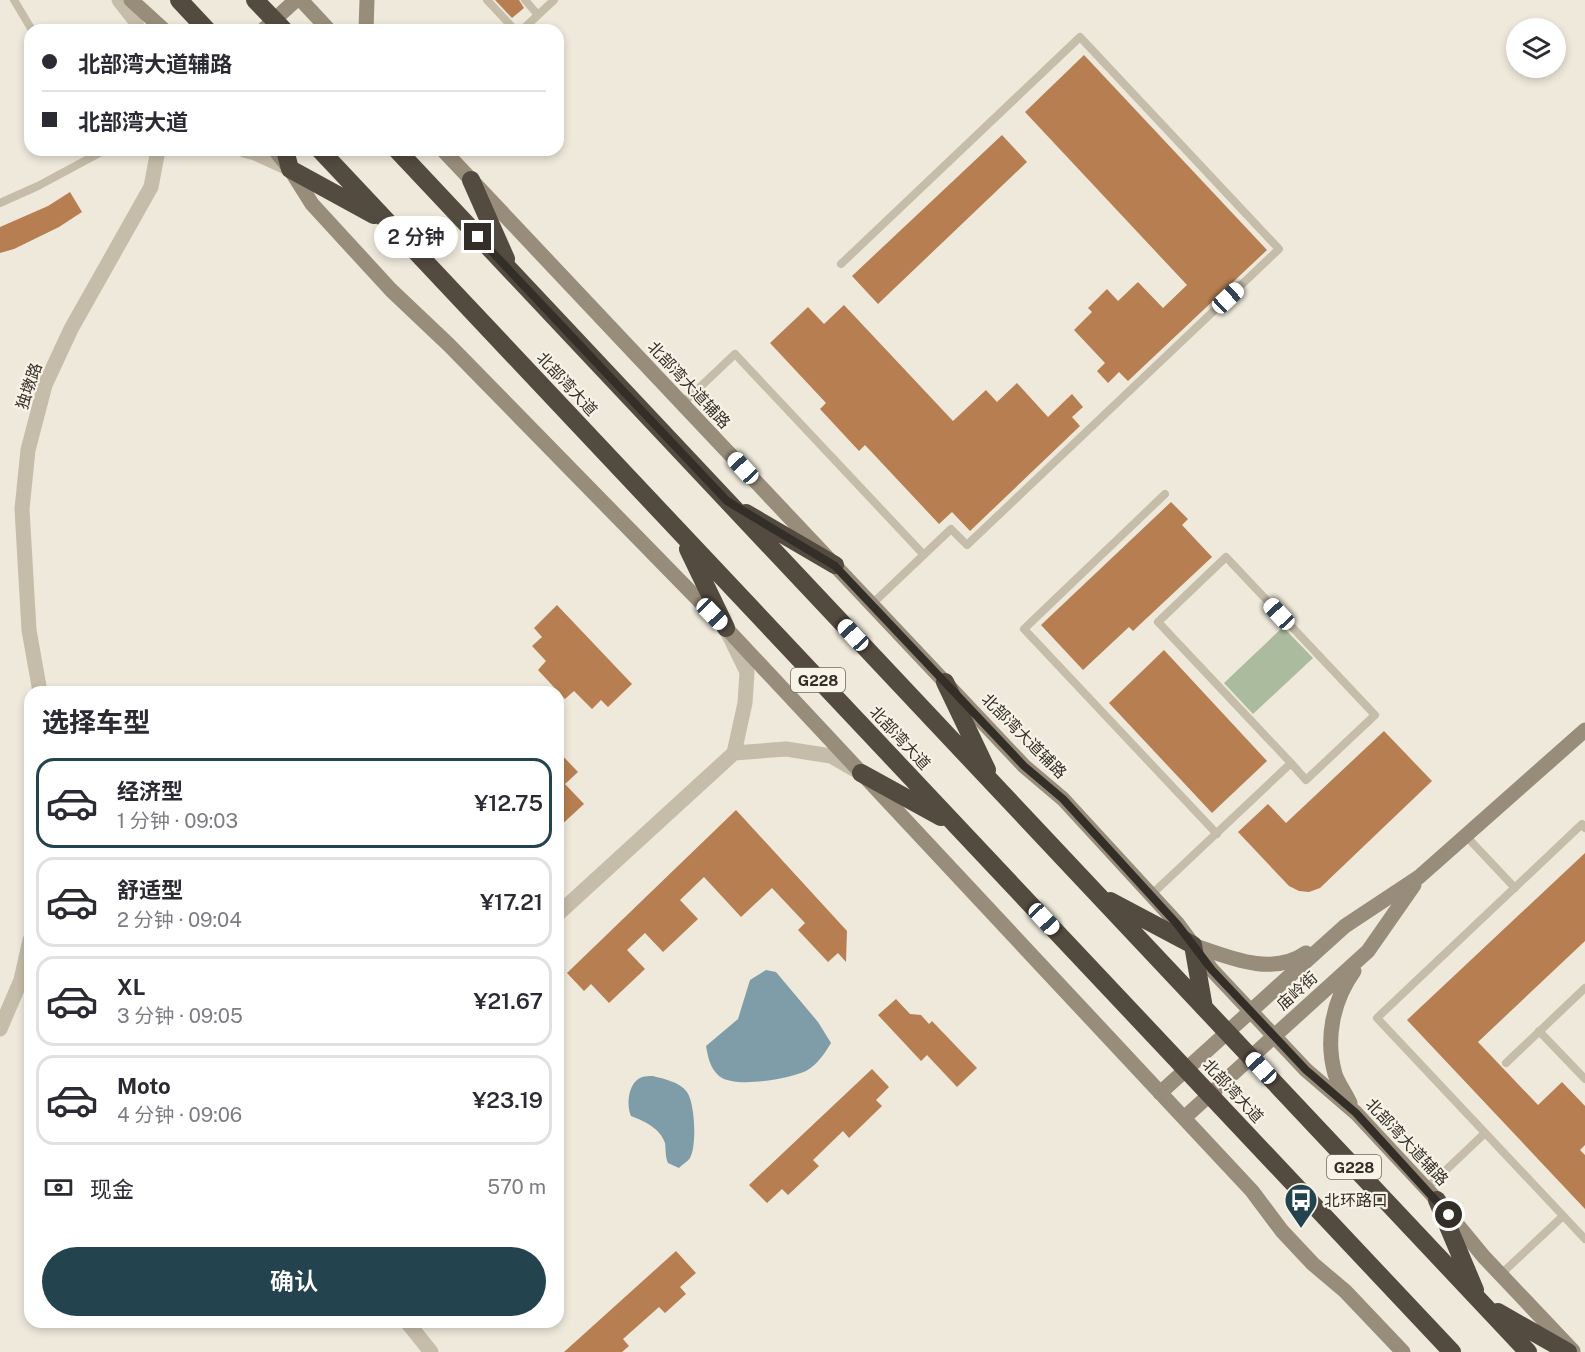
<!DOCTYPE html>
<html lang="zh">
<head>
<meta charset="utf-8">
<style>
  body { margin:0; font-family:"Public Sans","Noto Sans SC",sans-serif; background:#f2f2f3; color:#2b2b33; height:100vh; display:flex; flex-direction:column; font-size:22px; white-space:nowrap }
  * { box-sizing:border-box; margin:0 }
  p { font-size:20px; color:#7c7c81 }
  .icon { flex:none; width:33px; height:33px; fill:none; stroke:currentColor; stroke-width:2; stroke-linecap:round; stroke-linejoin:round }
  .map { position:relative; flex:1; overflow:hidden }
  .sheet { position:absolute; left:24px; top:686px; width:540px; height:642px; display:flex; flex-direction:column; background:#fff; border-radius:18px; box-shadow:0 3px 9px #0003 }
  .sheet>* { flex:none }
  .hud { position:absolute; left:24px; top:24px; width:540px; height:132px; border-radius:18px; box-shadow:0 3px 9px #0003; display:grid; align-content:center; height:132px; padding:0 18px; background:#fff }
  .controls { position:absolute; left:1506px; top:18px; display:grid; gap:12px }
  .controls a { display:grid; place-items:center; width:60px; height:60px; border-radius:50%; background:#fff; box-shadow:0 3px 9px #0003; font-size:30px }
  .end { position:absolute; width:27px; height:27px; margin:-14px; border:8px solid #332e28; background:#fff; box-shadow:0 0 0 3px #fff }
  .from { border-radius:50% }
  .bubble { position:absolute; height:42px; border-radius:21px; background:#fff; box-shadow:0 3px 9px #0003; font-size:20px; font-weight:600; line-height:42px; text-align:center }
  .car { position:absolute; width:18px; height:36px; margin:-18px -9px; border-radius:8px; box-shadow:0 0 4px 2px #0007; background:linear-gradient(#fff 24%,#345 0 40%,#fff 0 76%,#345 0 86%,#fff 0) }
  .hud b { display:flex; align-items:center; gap:21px; height:57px; font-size:22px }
  .hud b+b { border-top:2px solid #e1e1e2 }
  .hud i { width:15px; height:15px; background:#2b2b33 }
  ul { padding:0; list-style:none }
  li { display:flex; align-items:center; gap:18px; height:90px; margin:0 12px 9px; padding:0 6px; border:3px solid #e1e1e2; border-radius:18px }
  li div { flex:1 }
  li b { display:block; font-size:22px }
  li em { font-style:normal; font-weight:600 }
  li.selected { border-color:#23434f }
  li>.icon { width:54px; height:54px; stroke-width:1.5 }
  h2 { padding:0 18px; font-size:27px; line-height:72px }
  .pay { display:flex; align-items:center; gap:15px; height:66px; padding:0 18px; font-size:22px }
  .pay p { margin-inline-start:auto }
  .action { display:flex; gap:12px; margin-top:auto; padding:12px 18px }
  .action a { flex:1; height:69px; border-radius:36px; background:#23434f; color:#fff; font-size:24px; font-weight:600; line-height:69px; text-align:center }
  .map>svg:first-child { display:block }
</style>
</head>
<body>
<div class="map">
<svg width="1585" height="1352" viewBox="0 0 1585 1352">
  <rect width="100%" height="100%" fill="#eee9db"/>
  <path fill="#abbb9d" d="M1283 627 1313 658 1253 714 1224 683Z"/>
  <path fill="#7e9da8" d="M766 970 776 972 818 1022 831 1043C825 1053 817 1065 806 1071 788 1079 735 1089 719 1076 710 1068 708 1057 706 1046L738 1019 750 980Z
    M653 1076C664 1079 680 1082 687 1092 695 1103 697 1146 690 1158 688 1161 682 1165 679 1168L668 1163C665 1156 666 1150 665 1143 660 1128 644 1121 631 1116 626 1105 628 1082 642 1077 646 1076 649 1076 653 1076Z"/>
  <path fill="#b77f51" d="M495 0H519L524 8 512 18Z
    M1084 55 1267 250 1128 381 1119 372 1108 383 1097 371 1105 363 1074 330 1092 312 1088 308 1107 289 1118 301 1138 282 1163 308 1187 285 1025 112Z
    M1002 135 1027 162 878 304 852 276Z
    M70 192 82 212 59 227 14 249 0 253V227L48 206Z
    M844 305 953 421 986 390 997 402 1017 383 1048 417 1072 394 1083 407 1072 417 1080 426 970 531 952 512 939 524 865 445 859 451 820 409 826 403 770 343 808 307 824 324Z
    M1171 502 1188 519 1182 525 1212 557 1133 631 1129 627 1083 670 1041 625Z
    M557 605 632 684 608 707 601 700 592 709 574 691 565 699 538 670 546 661 532 646 542 637 534 628Z
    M1164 650 1267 761 1212 813 1109 703Z
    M1384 731 1432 781 1320 888 1309 892 1299 891 1289 886 1238 832 1268 804 1286 823Z
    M558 751 578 772 565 784 584 804 558 828Z
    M736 810 847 931 846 962 838 953 828 962 798 930 805 923 772 888 741 917 704 877 680 900 698 919 663 952 645 933 627 950 645 969 609 1003 591 984 584 991 567 973Z
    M1585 853V941L1478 1042 1538 1105 1562 1082 1585 1106V1145L1580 1150 1585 1155V1209L1407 1020Z
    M896 999 910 1014 921 1015 929 1024 932 1021 977 1068 957 1087 927 1055 921 1061 878 1015Z
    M872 1069 889 1087 876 1100 882 1106 849 1138 843 1131 813 1160 819 1166 788 1195 782 1189 767 1203 749 1185Z
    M676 1251 696 1273 680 1287 686 1294 665 1313 659 1307 623 1339 629 1346 622 1352H564Z"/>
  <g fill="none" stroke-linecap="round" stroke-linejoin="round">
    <path stroke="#c5bca9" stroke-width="8" d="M14 0 32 30
      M487 0 515 30
      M525 0 538 15 554 0
      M522 30 538 15
      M0 203 38 186 105 150
      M841 264 1080 37 1279 249 967 545 951 529 872 604
      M682 404 735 354 924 555
      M1165 494 1024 629 1217 834
      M1585 828 1582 824 1377 1018 1585 1239
      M1466 836 1515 888
      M1151 895 1291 763 1306 780 1375 715 1226 557 1158 622 1291 763
      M1539 1031 1585 1079
      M1506 1063 1585 988
      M1426 1189 1485 1133
      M1500 1275 1563 1216"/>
    <path stroke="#c5bca9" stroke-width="15" d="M119 0 134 19 139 30
      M244 150 255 153 290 169
      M40 692 29 630 22 509 28 450 45 385 71 329 151 187 158 150
      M734 753 786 749 831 756 859 772
      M558 914 734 753 745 703 747 672 727 631
      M0 1029 21 980 30 940
      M407 1322 431 1352"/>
    <path stroke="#988c7b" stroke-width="15" d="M131 0 164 30
      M301 0 329 30
      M263 30 296 0
      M366 30 367 0
      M275 150 290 169 312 204 391 290 449 345 726 628 1252 1191 1282 1231 1313 1264 1345 1291 1403 1352
      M443 150 1024 766 1063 799 1177 923 1212 970 1306 1070 1356 1113 1437 1200 1484 1257 1573 1351
      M1193 945C1228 957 1272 977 1306 953
      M1160 1093 1345 926 1419 877 1585 730
      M1350 1103C1346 1094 1338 1083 1335 1074 1325 1039 1333 1000 1354 971
      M1184 1118 1368 951 1414 885"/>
    <path stroke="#534a40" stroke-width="18" d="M179 0 207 30
      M255 0 284 30
      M285 150 290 169 374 215
      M320 150 1452 1352
      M397 150 1528 1352
      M471 180 506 259
      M746 513 835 565
      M688 549 726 628
      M945 682 987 770
      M861 773 941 817
      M1110 901 1193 945 1204 1008
      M1437 1200 1475 1290
      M1498 1312 1568 1352"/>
  </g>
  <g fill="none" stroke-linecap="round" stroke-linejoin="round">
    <path stroke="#332e28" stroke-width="8" d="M478 237 727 501 835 566 1024 766 1063 799 1177 924 1212 970 1306 1070 1356 1113 1449 1215"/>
  </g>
  <defs>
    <symbol id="bus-pin" viewBox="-11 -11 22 30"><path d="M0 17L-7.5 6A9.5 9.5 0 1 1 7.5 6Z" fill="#23434f" stroke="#f7f3e7"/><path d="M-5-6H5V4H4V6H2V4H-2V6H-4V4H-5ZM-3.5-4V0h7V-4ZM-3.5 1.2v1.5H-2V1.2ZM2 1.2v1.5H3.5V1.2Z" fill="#fff"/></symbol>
  </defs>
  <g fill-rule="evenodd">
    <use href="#bus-pin" x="1282" y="1181" width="38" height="52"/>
  </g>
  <g text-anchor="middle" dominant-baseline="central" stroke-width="4.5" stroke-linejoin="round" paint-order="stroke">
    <g fill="#f7f3e7" stroke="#6e6961" stroke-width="1.5">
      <rect x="791" y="668" width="54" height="24" rx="4.5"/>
      <rect x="1327" y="1155" width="54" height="24" rx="4.5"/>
    </g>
    <g font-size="15" font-weight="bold" fill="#332e28">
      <text x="818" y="680">G228</text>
      <text x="1354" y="1167">G228</text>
    </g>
    <g font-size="16" fill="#332e28" stroke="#f7f3e7">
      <text transform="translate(567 384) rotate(47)">北部湾大道</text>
      <text transform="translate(689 385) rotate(47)">北部湾大道辅路</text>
      <text transform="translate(29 386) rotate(-71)">独墩路</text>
      <text transform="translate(1024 736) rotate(45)">北部湾大道辅路</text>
      <text transform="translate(900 738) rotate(47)">北部湾大道</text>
      <text transform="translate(1297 991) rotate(-42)">庙岭街</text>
      <text transform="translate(1233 1091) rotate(47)">北部湾大道</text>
      <text transform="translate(1407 1142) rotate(47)">北部湾大道辅路</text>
    </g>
    <g font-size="16" fill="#332e28" stroke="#f7f3e7" text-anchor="start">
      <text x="1324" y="1200">北环路口</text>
    </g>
  </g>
</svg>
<div class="controls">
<a><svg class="icon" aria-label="layers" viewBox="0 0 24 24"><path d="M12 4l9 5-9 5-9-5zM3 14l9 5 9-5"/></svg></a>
</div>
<i class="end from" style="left:1449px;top:1215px"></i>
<i class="end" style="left:478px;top:237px"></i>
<div class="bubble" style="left:374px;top:216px;width:84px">2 分钟</div>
<i class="car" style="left:1228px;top:298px;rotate:47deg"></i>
<i class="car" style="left:743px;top:468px;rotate:317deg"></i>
<i class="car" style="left:712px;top:614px;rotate:136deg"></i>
<i class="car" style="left:1279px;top:614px;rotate:317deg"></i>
<i class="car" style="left:853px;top:635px;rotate:317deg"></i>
<i class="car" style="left:1044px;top:919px;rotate:137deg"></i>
<i class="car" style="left:1261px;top:1068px;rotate:317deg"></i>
<div class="hud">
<b><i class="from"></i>北部湾大道辅路</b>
<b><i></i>北部湾大道</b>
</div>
<section class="sheet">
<h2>选择车型</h2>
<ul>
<li class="selected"><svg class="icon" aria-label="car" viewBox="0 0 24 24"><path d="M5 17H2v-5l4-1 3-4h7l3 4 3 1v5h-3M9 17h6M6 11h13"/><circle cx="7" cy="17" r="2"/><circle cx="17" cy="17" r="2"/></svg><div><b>经济型</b><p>1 分钟 · 09:03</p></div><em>¥12.75</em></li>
<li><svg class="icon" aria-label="car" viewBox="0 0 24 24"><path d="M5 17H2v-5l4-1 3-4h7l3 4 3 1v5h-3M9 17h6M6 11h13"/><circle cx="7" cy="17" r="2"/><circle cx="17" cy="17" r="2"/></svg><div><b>舒适型</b><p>2 分钟 · 09:04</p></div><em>¥17.21</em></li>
<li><svg class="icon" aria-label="car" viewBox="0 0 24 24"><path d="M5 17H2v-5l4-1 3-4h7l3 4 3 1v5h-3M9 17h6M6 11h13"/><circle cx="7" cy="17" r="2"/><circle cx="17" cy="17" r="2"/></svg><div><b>XL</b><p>3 分钟 · 09:05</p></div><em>¥21.67</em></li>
<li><svg class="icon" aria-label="car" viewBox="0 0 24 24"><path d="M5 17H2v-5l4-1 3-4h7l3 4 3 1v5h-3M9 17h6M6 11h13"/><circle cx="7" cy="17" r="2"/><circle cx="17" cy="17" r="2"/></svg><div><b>Moto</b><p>4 分钟 · 09:06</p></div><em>¥23.19</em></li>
</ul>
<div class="pay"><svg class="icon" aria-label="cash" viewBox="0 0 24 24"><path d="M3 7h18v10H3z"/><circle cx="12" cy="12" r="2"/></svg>现金<p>570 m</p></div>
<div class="action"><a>确认</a></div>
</section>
</div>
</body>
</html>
